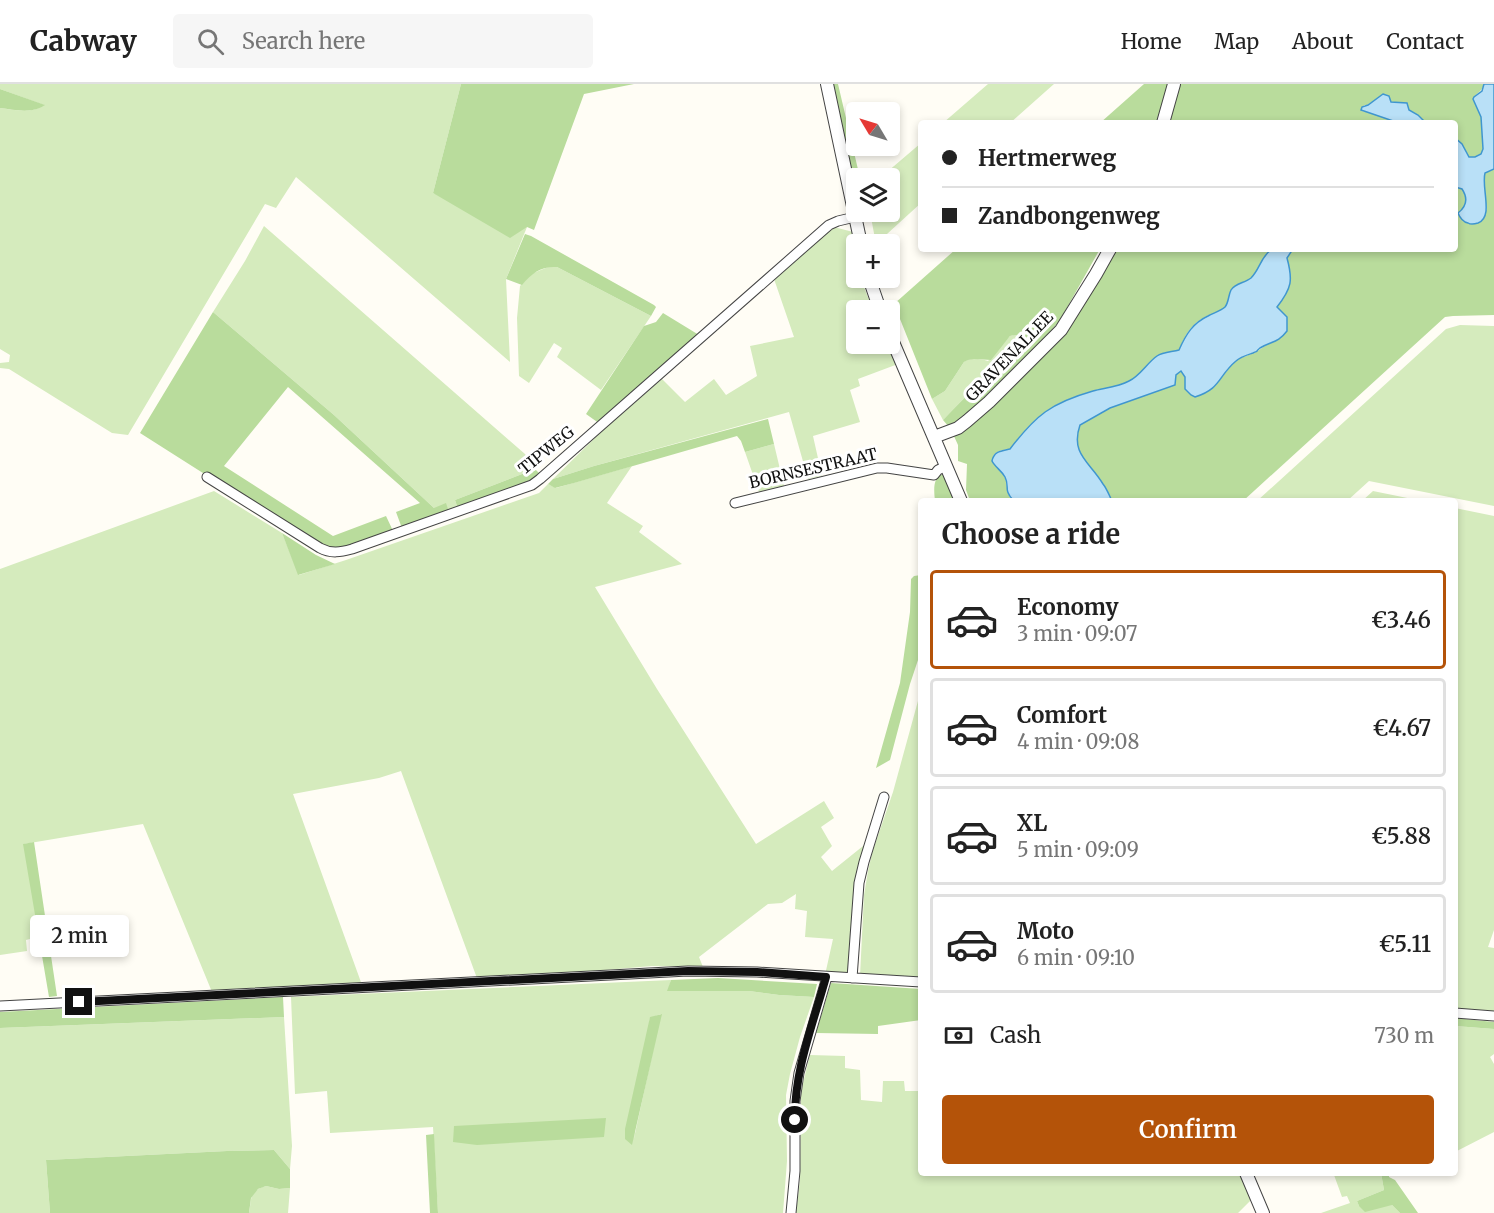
<!DOCTYPE html>
<html lang="en">
<head>
<meta charset="utf-8">
<style>
  body { margin:0; font-family:Merriweather,serif; background:#f6f6f6; color:#222; height:100vh; display:flex; flex-direction:column; font-size:22px; white-space:nowrap }
  * { box-sizing:border-box; margin:0 }
  p { font-size:20px; color:#767676 }
  .icon { flex:none; width:33px; height:33px; fill:none; stroke:currentColor; stroke-width:2; stroke-linecap:round; stroke-linejoin:round }
  .map { position:relative; flex:1; overflow:hidden }
  .drawer { position:absolute; left:918px; top:414px; width:540px; height:678px; display:flex; flex-direction:column; background:#fff; border-radius:6px; box-shadow:0 3px 9px #0003 }
  .drawer>* { flex:none }
  .guide { position:absolute; left:918px; top:36px; width:540px; height:132px; border-radius:6px; box-shadow:0 3px 9px #0003; display:grid; align-content:center; height:132px; padding:0 24px; background:#fff }
  .needle { width:39px; rotate:308deg }
  .buttons { position:absolute; left:846px; top:18px; display:grid; gap:12px }
  .buttons a { display:grid; place-items:center; width:54px; height:54px; border-radius:6px; background:#fff; box-shadow:0 3px 9px #0003; font-size:30px }
  .end { position:absolute; width:27px; height:27px; margin:-14px; border:8px solid #111; background:#fff; box-shadow:0 0 0 3px #fff }
  .from { border-radius:50% }
  .bubble { position:absolute; height:42px; border-radius:6px; background:#fff; box-shadow:0 3px 9px #0003; font-size:20px; font-weight:600; line-height:42px; text-align:center }
  .guide b { display:flex; align-items:center; gap:21px; height:57px; font-size:22px }
  .guide b+b { border-top:2px solid #e0e0e0 }
  .guide i { width:15px; height:15px; background:#222 }
  ul { padding:0; list-style:none }
  li { display:flex; align-items:center; gap:18px; height:99px; margin:0 12px 9px; padding:0 12px; border:3px solid #e0e0e0; border-radius:6px }
  li div { flex:1 }
  li b { display:block; font-size:22px }
  li em { font-style:normal; font-weight:600 }
  li.selected { border-color:#b45309 }
  li>.icon { width:54px; height:54px; stroke-width:1.5 }
  h2 { padding:0 24px; font-size:27px; line-height:72px }
  .pay { display:flex; align-items:center; gap:15px; height:66px; padding:0 24px; font-size:22px }
  .pay p { margin-inline-start:auto }
  .cta { display:flex; gap:12px; margin-top:auto; padding:12px 24px }
  .cta a { flex:1; height:69px; border-radius:6px; background:#b45309; color:#fff; font-size:24px; font-weight:600; line-height:69px; text-align:center }
  header { display:flex; align-items:center; gap:36px; box-sizing:border-box; height:84px; padding:0 30px; background:#fff; border-bottom:2px solid #e0e0e0 }
  header strong { font-size:28px }
  nav { display:flex; gap:33px; margin-inline-start:auto; font-size:21px }
  .search { width:420px; height:54px; background:#f6f6f6; display:flex; align-items:center; gap:15px; box-sizing:border-box; padding:0 21px; border-radius:6px; color:#767676; font-size:22px }
  .map>svg:first-child { display:block }
</style>
</head>
<body>
<header>
<strong>Cabway</strong>
<div class="search"><svg class="icon" aria-label="search" viewBox="0 0 24 24"><circle cx="10" cy="10" r="6"/><path d="M15 15l6 6"/></svg>Search here</div>
<nav><a>Home</a><a>Map</a><a>About</a><a>Contact</a></nav>
</header>
<div class="map">
<svg width="1494" height="1129" viewBox="0 0 1494 1129">
  <rect width="100%" height="100%" fill="#fffdf5"/>
  <path fill="#d5ebbd" fill-rule="evenodd" d="M0 0H461L433 109 527 143 506 195 510 278 296 93 276 124 265 120 128 351 112 349 9 285 0 284V279L9 278 10 271 0 265V24C14 26 32 30 44 21L0 5Z
    M988 0H1054L1010 39H943Z
    M921 59V119L876 160 870 128H890V94H880Z
    M264 142 525 370 535 385 455 416 458 425 449 428 434 424 334 331 213 228 245 177Z
    M834 143 853 148 856 165V194H862L864 203 873 226H856V260H886L898 280 858 295 860 302 850 306 860 338 813 352 822 392 808 395 789 328 594 382 553 395 600 349 662 295 685 318 714 295 726 311 757 292 750 262 794 253 774 195Z
    M548 183H557L651 232 601 306 557 273 562 264 554 259 529 299 519 292 517 234 520 202 531 190Z
    M1460 241 1494 242V422L1369 397 1347 417H1257L1446 245Z
    M1014 251 1019 253 1023 257C1017 274 999 281 986 293 971 307 957 321 943 336L932 315 945 307 964 278C971 273 979 275 988 277L1010 252Z
    M774 360 784 402 759 408 745 368Z
    M632 382 607 419 643 442 639 448 682 480 595 503 657 605 756 760 824 717 834 734 821 743 832 762 821 773 832 787 868 758 849 891H825L833 855 805 853 807 827 795 825 796 810 782 819 768 820 699 873 703 883 652 882 478 897 401 687 379 694 293 710 362 901 212 908 143 740 24 760 39 849 30 850V855L26 856 27 867 0 871V485L214 407 282 449 299 491 346 476 539 409 548 400 556 404Z
    M1373 407 1422 417H1362Z
    M1455 424 1494 432V846L1488 863 1494 864V928L1455 925Z
    M921 606V896L860 892 864 811 868 787 872 769 893 708Z
    M671 896 668 907H749L779 911 814 913 800 953 790 990 786 1011 787 1077 783 1129H438L433 1043 330 1049 327 1007 295 1010 291 913ZM661 930 634 1054 650 934ZM489 1041 604 1053 454 1043Z
    M284 933 292 1062 290 1085 274 1066 227 1067 46 1076 50 1129H0V944Z
    M1455 942 1494 945V970L1490 973 1494 980V1048L1455 1068Z
    M810 971 845 972V984L860 986 861 1016 882 1018 883 997H904L905 1007H920L919 993H921V1089H1241L1252 1115 1238 1129H796L800 1096 801 1011 803 999Z
    M1341 1089H1381L1384 1106 1357 1117 1359 1122 1392 1121 1400 1129H1321L1350 1119 1347 1112 1342 1113 1334 1091Z
    M266 1102 279 1105 290 1104 288 1129H249C252 1115 248 1107 266 1102Z"/>
  <path fill="#b9dc9c" d="M461 0H634L584 10 534 146 527 143 510 154 433 109Z
    M832 0H838L860 94H856V118Z
    M1144 0H1168L1157 39H1100Z
    M1178 0H1484C1481 10 1475 9 1473 15L1481 33 1483 65 1481 70 1475 73H1469L1462 60 1455 54V39H1426L1418 31 1409 26C1407 17 1399 18 1391 18L1387 11 1384 10 1367 21H1364L1362 27 1379 31 1399 39H1167Z
    M0 5 45 21C32 30 15 26 0 24Z
    M1494 85V231L1453 232 1445 233 1243 417H1112C1109 411 1107 405 1103 400 1090 378 1070 371 1080 341L1110 324 1175 301 1176 291 1181 287 1185 293V305L1213 304 1236 276 1256 268 1287 247V233L1277 223C1292 204 1293 196 1287 174L1293 165H1455V103L1462 105C1466 112 1467 117 1463 125L1487 126 1484 105 1485 89Z
    M525 150 531 152 654 221 656 223 651 232 557 183C541 182 532 189 522 201L506 195Z
    M956 165H1100L1060 236 1045 254 965 334 949 343 943 336C957 321 971 307 986 293 999 281 1017 274 1023 257 1019 252 1016 250 1010 252L991 276 974 275 968 276 964 278 945 307 932 315 894 220Z
    M1111 165H1272C1261 172 1260 186 1250 195 1245 199 1237 199 1233 204 1228 210 1230 220 1223 225 1218 229 1211 230 1205 233 1191 240 1185 251 1179 266 1172 268 1163 268 1157 272 1147 279 1140 292 1129 297 1118 303 1104 304 1093 307 1051 319 1036 331 1010 365 1003 366 997 366 993 372 997 380 1003 387 1005 394 1009 405 1004 406 1013 417H970L966 406 967 380 958 377V361L953 350 1065 246Z
    M213 228 334 331 434 424 446 419 449 428 403 447 396 428 420 419 288 303 224 382 333 452 386 432 394 449 352 464H321L140 349Z
    M663 229 699 251 600 340 586 330 644 242 656 238Z
    M768 335 774 360 745 368 741 357 737 352 574 399 555 404 548 400 553 395 594 382Z
    M535 385 542 392 458 425 455 416Z
    M944 390 957 417H935C934 407 932 392 944 390Z
    M282 449 316 471 335 480 298 491Z
    M921 491V567L910 600 890 676 876 684 900 599 910 528 911 495 914 492Z
    M34 758 57 912 49 913 23 760Z
    M718 894 817 900 814 913 779 911 749 907H667L671 896Z
    M831 899 921 905V936L878 942V950L816 949Z
    M283 913 284 933 0 944V928Z
    M662 930 632 1061 625 1055V1045L650 933Z
    M1455 934 1494 938V945L1455 942Z
    M606 1034 604 1053 477 1061 453 1058 454 1042Z
    M434 1050 438 1129H430L426 1051Z
    M274 1066 290 1085V1104L279 1105 266 1102 258 1105 251 1114 249 1129H50L46 1076 227 1067Z
    M1381 1089H1389V1093L1395 1096 1418 1129H1400L1392 1121 1365 1128 1359 1122 1357 1117 1384 1106Z"/>
  <path fill="#b9e0f7" stroke="#3f96cf" stroke-width="1.5" d="M1484 0H1494V85L1485 89C1481 104 1494 133 1478 139 1475 140 1471 141 1468 139 1463 138 1460 134 1458 129 1467 122 1468 114 1462 105L1455 103V54L1462 60 1469 73H1475L1481 70 1483 65 1481 33 1473 15 1474 13 1482 7Z
    M1383 10 1389 12 1391 18 1407 19 1409 26 1418 31 1426 39H1399L1361 26 1362 23 1368 21Z
    M1272 165H1293L1287 174C1293 196 1292 204 1277 223L1287 233V247C1278 259 1272 257 1260 264 1254 269 1260 266 1253 269 1247 271 1240 273 1236 277 1218 292 1221 305 1195 313L1191 311 1185 305V293L1181 287 1176 291 1175 301 1110 324 1080 341C1070 370 1090 378 1103 400 1107 405 1109 411 1112 417L1013 416C1003 405 1010 403 1005 393 1001 386 995 383 992 377 994 367 1001 367 1010 365 1036 331 1051 319 1093 307 1104 304 1118 303 1129 297 1140 292 1147 279 1157 272 1163 268 1172 268 1179 266 1186 250 1193 239 1208 232 1213 229 1221 227 1225 223 1229 218 1228 212 1231 206 1235 199 1245 199 1251 194 1260 185 1261 172 1272 165Z"/>
  <g fill="none" stroke-linecap="round" stroke-linejoin="round">
    <defs>
      <path id="minor" d="M207 393 320 464C331 470 341 468 352 465L532 401 540 395 829 141 838 137 855 133
        M735 419 877 384H887L934 391 938 386 946 382
        M852 894 859 799 864 778 884 713
        M0 922 688 887 757 888 921 898
        M1455 929 1494 932
        M791 1129 795 1087V1017L799 989 827 893"/>
      <path id="tertiary" d="M827 0 861 160
        M1163 39 1174 0
        M869 194 880 226
        M890 251 961 417
        M934 353 958 344 967 337 989 318 1061 246 1096 190 1110 165
        M1246 1089 1263 1129"/>
    </defs>
    <use href="#minor" stroke="#444" stroke-width="11"/>
    <use href="#tertiary" stroke="#444" stroke-width="14"/>
    <use href="#minor" stroke="#fff" stroke-width="9"/>
    <use href="#tertiary" stroke="#fff" stroke-width="12"/>
  </g>
  <g fill="none" stroke-linecap="round" stroke-linejoin="round">
    <path stroke="#111" stroke-width="8" d="M79 918 688 887 757 888 826 893C813 940 794 987 795 1036"/>
  </g>
  <g text-anchor="middle" dominant-baseline="central" stroke-width="6" stroke-linejoin="round" paint-order="stroke">
    <g font-size="16" fill="#111" stroke="#fff">
      <text transform="translate(1009 272) rotate(-46)">GRAVENALLEE</text>
      <text transform="translate(546 366) rotate(-39)">TIPWEG</text>
      <text transform="translate(813 384) rotate(-13)">BORNSESTRAAT</text>
    </g>
  </g>
</svg>
<div class="buttons">
<a><svg class="needle" viewBox="-14 -14 28 28"><path d="M0-13l5 13h-10z" fill="#e53935"/><path d="M0 13l5-13h-10z" fill="#767676"/></svg></a>
<a><svg class="icon" aria-label="layers" viewBox="0 0 24 24"><path d="M12 4l9 5-9 5-9-5zM3 14l9 5 9-5"/></svg></a>
<a>+</a>
<a>−</a>
</div>
<i class="end from" style="left:795px;top:1036px"></i>
<i class="end" style="left:79px;top:918px"></i>
<div class="bubble" style="left:30px;top:831px;width:99px">2 min</div>
<div class="guide">
<b><i class="from"></i>Hertmerweg</b>
<b><i></i>Zandbongenweg</b>
</div>
<section class="drawer">
<h2>Choose a ride</h2>
<ul>
<li class="selected"><svg class="icon" aria-label="car" viewBox="0 0 24 24"><path d="M5 17H2v-5l4-1 3-4h7l3 4 3 1v5h-3M9 17h6M6 11h13"/><circle cx="7" cy="17" r="2"/><circle cx="17" cy="17" r="2"/></svg><div><b>Economy</b><p>3 min · 09:07</p></div><em>€3.46</em></li>
<li><svg class="icon" aria-label="car" viewBox="0 0 24 24"><path d="M5 17H2v-5l4-1 3-4h7l3 4 3 1v5h-3M9 17h6M6 11h13"/><circle cx="7" cy="17" r="2"/><circle cx="17" cy="17" r="2"/></svg><div><b>Comfort</b><p>4 min · 09:08</p></div><em>€4.67</em></li>
<li><svg class="icon" aria-label="car" viewBox="0 0 24 24"><path d="M5 17H2v-5l4-1 3-4h7l3 4 3 1v5h-3M9 17h6M6 11h13"/><circle cx="7" cy="17" r="2"/><circle cx="17" cy="17" r="2"/></svg><div><b>XL</b><p>5 min · 09:09</p></div><em>€5.88</em></li>
<li><svg class="icon" aria-label="car" viewBox="0 0 24 24"><path d="M5 17H2v-5l4-1 3-4h7l3 4 3 1v5h-3M9 17h6M6 11h13"/><circle cx="7" cy="17" r="2"/><circle cx="17" cy="17" r="2"/></svg><div><b>Moto</b><p>6 min · 09:10</p></div><em>€5.11</em></li>
</ul>
<div class="pay"><svg class="icon" aria-label="cash" viewBox="0 0 24 24"><path d="M3 7h18v10H3z"/><circle cx="12" cy="12" r="2"/></svg>Cash<p>730 m</p></div>
<div class="cta"><a>Confirm</a></div>
</section>
</div>
</body>
</html>
